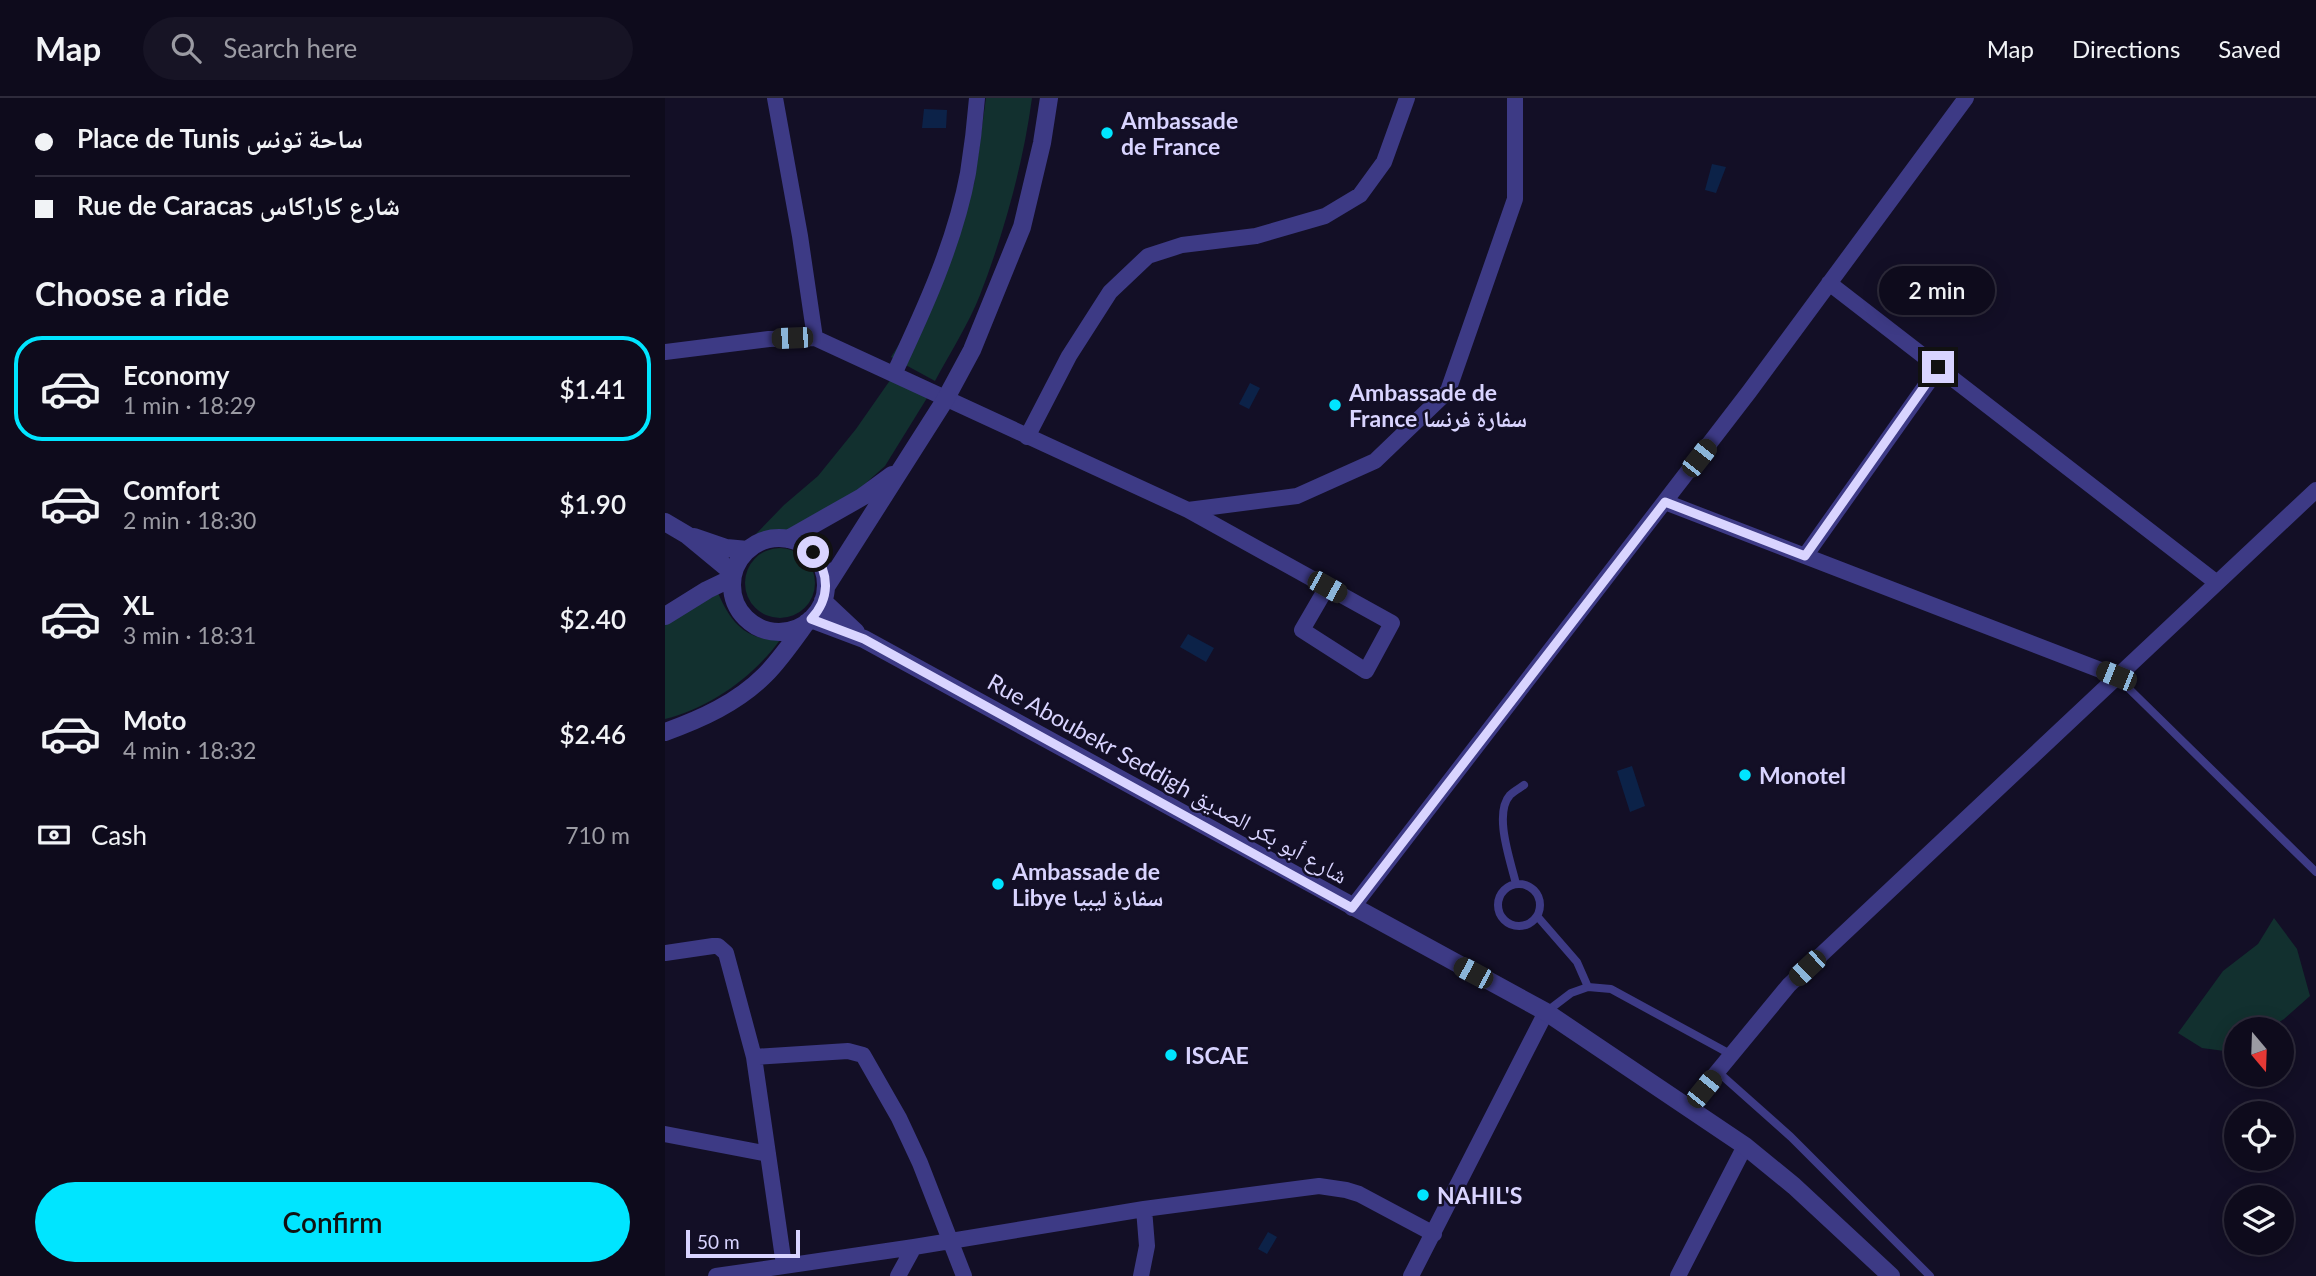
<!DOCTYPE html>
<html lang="en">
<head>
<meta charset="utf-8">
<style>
  body { margin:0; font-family:Lato,"Noto Naskh Arabic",sans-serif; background:#171425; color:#f1f3f6; height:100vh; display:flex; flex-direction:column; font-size:26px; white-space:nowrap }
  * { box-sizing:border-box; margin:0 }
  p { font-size:23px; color:#9b9ba3 }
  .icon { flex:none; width:38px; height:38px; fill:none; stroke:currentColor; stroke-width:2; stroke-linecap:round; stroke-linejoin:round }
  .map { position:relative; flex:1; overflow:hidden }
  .drawer { display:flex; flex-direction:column; background:#0e0b1c; width:665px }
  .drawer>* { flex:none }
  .hud { display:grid; align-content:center; height:154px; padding:0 35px; background:#0e0b1c }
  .needle { width:46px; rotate:161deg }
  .tools { position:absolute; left:1559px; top:919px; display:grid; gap:14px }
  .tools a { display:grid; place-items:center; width:70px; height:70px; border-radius:50%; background:#0e0b1c; box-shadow:0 4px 18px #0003,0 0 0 2px #2e2b3b; font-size:35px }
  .scale { position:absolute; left:21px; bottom:18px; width:114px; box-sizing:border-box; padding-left:7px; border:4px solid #d9d4ff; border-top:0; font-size:19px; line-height:24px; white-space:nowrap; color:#d9d4ff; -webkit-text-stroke:5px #130f26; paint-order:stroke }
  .end { position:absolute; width:32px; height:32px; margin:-16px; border:9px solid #d9d4ff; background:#111; box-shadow:0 0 0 4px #111 }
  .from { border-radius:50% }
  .bubble { position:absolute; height:49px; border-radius:24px; background:#0e0b1c; box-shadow:0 4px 18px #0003,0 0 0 2px #2e2b3b; font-size:23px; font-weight:600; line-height:49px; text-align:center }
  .car { position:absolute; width:21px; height:42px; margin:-21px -10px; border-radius:9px; box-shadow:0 0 5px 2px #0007; background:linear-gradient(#222 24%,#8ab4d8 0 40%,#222 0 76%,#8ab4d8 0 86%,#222 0) }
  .hud b { display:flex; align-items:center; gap:24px; height:66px; font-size:26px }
  .hud b+b { border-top:2px solid #2e2b3b }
  .hud i { width:18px; height:18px; background:#f1f3f6 }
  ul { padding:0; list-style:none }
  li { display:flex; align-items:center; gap:21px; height:105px; margin:0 14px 10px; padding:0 21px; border:4px solid transparent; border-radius:28px }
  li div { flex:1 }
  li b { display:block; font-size:26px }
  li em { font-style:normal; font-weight:600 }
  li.selected { border-color:#00e5ff }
  li>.icon { width:63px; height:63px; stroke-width:1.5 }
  h2 { padding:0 35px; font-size:32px; line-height:84px }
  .pay { display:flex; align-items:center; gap:18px; height:77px; padding:0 35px; font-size:26px }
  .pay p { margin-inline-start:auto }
  .primary-button { display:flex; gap:14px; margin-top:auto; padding:14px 35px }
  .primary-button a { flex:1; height:80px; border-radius:42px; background:#00e5ff; color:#111; font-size:28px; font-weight:600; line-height:80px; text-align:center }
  header { display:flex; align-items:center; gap:42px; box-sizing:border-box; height:98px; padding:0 35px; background:#0e0b1c; border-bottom:2px solid #2e2b3b }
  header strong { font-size:33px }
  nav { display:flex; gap:38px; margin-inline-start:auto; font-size:24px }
  .search { width:490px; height:63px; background:#171425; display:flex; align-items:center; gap:18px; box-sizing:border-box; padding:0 24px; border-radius:38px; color:#9b9ba3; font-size:26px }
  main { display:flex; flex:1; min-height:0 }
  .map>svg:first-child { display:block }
</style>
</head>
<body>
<header>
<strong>Map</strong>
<div class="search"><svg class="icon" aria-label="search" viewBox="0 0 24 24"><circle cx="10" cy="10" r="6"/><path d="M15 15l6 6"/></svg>Search here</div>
<nav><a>Map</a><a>Directions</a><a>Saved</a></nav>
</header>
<main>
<section class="drawer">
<div class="hud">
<b><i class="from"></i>Place de Tunis ساحة تونس</b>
<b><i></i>Rue de Caracas شارع كاراكاس</b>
</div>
<h2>Choose a ride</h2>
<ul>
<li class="selected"><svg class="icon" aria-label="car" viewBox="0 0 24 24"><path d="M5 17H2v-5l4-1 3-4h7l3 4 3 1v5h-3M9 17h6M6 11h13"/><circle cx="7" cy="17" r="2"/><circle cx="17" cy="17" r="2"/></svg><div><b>Economy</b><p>1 min · 18:29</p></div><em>$1.41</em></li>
<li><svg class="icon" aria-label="car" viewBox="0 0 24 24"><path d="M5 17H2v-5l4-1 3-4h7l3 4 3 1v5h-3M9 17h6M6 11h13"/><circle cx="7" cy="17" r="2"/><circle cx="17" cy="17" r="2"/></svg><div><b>Comfort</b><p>2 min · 18:30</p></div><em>$1.90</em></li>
<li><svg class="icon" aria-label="car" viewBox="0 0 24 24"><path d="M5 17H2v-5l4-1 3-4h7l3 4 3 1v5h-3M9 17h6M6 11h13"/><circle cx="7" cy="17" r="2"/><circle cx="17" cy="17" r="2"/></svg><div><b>XL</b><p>3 min · 18:31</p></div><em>$2.40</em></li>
<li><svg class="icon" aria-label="car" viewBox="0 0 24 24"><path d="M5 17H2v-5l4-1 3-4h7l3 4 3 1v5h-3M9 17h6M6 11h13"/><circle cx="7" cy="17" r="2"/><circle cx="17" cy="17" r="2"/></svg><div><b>Moto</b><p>4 min · 18:32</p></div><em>$2.46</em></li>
</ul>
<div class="pay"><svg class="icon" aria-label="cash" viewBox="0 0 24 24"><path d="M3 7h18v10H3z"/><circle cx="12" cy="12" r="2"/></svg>Cash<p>710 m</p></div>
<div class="primary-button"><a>Confirm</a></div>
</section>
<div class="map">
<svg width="1651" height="1178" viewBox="0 0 1651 1178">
  <rect width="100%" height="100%" fill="#130f26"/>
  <path fill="#12302f" d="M321 0H367C358 67 339 135 315 197 303 227 285 255 270 283L226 259 254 215 272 168 309 86Z
    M228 278 262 300 220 368 182 402 122 432 90 437 119 407 153 378 191 331Z
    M80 485a35 35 0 1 1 70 0a35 35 0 1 1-70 0Z
    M51 490C64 522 78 542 115 542 88 579 45 610 0 621V520Z
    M1609 820 1632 851 1645 898 1619 921 1603 931H1572L1571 951 1567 954 1537 950 1513 935 1558 873 1593 846Z"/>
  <path fill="#0c2248" d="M259 11 282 12 281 30H257Z
    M1047 66 1061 69 1051 95 1040 92Z
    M585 285 595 290 584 311 574 306Z
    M523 536 549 550 541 564 515 549Z
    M967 668 980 708 965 714 952 673Z
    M603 1134 612 1139 602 1156 593 1151Z"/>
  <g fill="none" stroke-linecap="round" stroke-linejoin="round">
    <path stroke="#3d3a85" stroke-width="8" d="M1451 578 1651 774
      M851 786C846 764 828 716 845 697 849 693 855 690 859 687
      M833 807a21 21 0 1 1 42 0a21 21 0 1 1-42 0Z
      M872 818 912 864 923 889
      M881 914 906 895 923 889 946 891 1067 957
      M1053 974 1126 1039 1265 1178"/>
    <path stroke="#3d3a85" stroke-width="16" d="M110 0 135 138 150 240
      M1164 185 1552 485
      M0 254 104 241 150 240 523 412 632 398 710 363 783 293 850 101V0
      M229 276C259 212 290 145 303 75 307 50 310 25 312 0
      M362 339 404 258 445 194 483 158 517 147 591 138 660 118 695 97 719 64 742 0
      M1000 404 1451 578
      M523 412 727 525 701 573 637 532 662 489
      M1140 458 1274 269
      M687 810 1084 294 1301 0
      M0 855 48 848H53L61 855 89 959 119 1167
      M89 959 183 953 198 957 234 1020 255 1065 299 1178
      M1024 1008 1124 887 1651 392
      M0 1036 103 1056
      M51 1178 249 1149 479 1111 654 1088 681 1092 694 1096 769 1136
      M233 1178 249 1149
      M476 1178 482 1148 479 1111
      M746 1178 881 914
      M1013 1178 1080 1048"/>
    <path stroke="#3d3a85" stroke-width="18" d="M0 424 22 437 68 475
      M29 439 61 450 83 452
      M67 487a47 47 0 1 1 94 0a47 47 0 1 1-94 0Z
      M123 441 197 399 227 377
      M161 489 280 302 307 252 357 129 377 45 384 0
      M158 503 191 534
      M0 518 42 492 67 480
      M146 521 199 541 881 914 1080 1048 1129 1088 1226 1178
      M0 634C36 621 72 605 100 577 115 562 128 543 141 525"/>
  </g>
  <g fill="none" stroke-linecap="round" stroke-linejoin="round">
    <path stroke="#d9d4ff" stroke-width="9" d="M148 454C165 476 165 501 146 521L199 541 687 810 1000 404 1140 458 1273 269"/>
  </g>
  <g fill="#00e5ff" stroke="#130f26" stroke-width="2.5">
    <circle cx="442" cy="35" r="7"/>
    <circle cx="670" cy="307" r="7"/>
    <circle cx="1080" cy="677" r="7"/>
    <circle cx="333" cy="786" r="7"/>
    <circle cx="506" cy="957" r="7"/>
    <circle cx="758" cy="1097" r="7"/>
  </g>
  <g text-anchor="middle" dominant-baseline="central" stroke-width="5" stroke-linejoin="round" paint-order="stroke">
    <g font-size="23" font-weight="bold" fill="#d9d4ff" stroke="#130f26" text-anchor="start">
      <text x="456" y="22">Ambassade<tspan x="456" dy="26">de France</tspan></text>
      <text x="684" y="294">Ambassade de<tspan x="684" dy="26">France سفارة فرنسا</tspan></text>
      <text x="1094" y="677">Monotel</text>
      <text x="347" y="773">Ambassade de<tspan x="347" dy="26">Libye سفارة ليبيا</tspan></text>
      <text x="520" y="957">ISCAE</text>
      <text x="772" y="1097">NAHIL'S</text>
    </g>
    <g font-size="23" fill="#d9d4ff" stroke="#130f26">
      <text transform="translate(503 680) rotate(29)">Rue Aboubekr Seddigh شارع أبو بكر الصديق</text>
    </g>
  </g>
</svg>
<div class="tools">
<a><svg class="needle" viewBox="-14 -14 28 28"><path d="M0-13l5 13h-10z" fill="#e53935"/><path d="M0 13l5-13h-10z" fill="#9b9ba3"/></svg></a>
<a><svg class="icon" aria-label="locate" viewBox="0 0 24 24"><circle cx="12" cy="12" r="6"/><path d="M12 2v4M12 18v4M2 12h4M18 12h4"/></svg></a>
<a><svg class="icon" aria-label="layers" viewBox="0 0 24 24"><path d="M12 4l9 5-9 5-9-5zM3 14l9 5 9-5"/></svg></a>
</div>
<div class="scale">50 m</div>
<i class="end from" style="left:148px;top:454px"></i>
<i class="end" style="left:1273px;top:269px"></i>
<div class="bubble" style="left:1214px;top:168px;width:116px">2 min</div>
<i class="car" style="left:127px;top:240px;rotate:268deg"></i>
<i class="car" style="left:1034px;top:360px;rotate:38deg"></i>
<i class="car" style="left:662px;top:489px;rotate:119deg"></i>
<i class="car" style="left:1451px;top:578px;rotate:292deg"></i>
<i class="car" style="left:1142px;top:870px;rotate:227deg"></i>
<i class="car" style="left:808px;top:875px;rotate:298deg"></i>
<i class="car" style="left:1039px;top:991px;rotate:39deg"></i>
</div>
</main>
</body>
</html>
